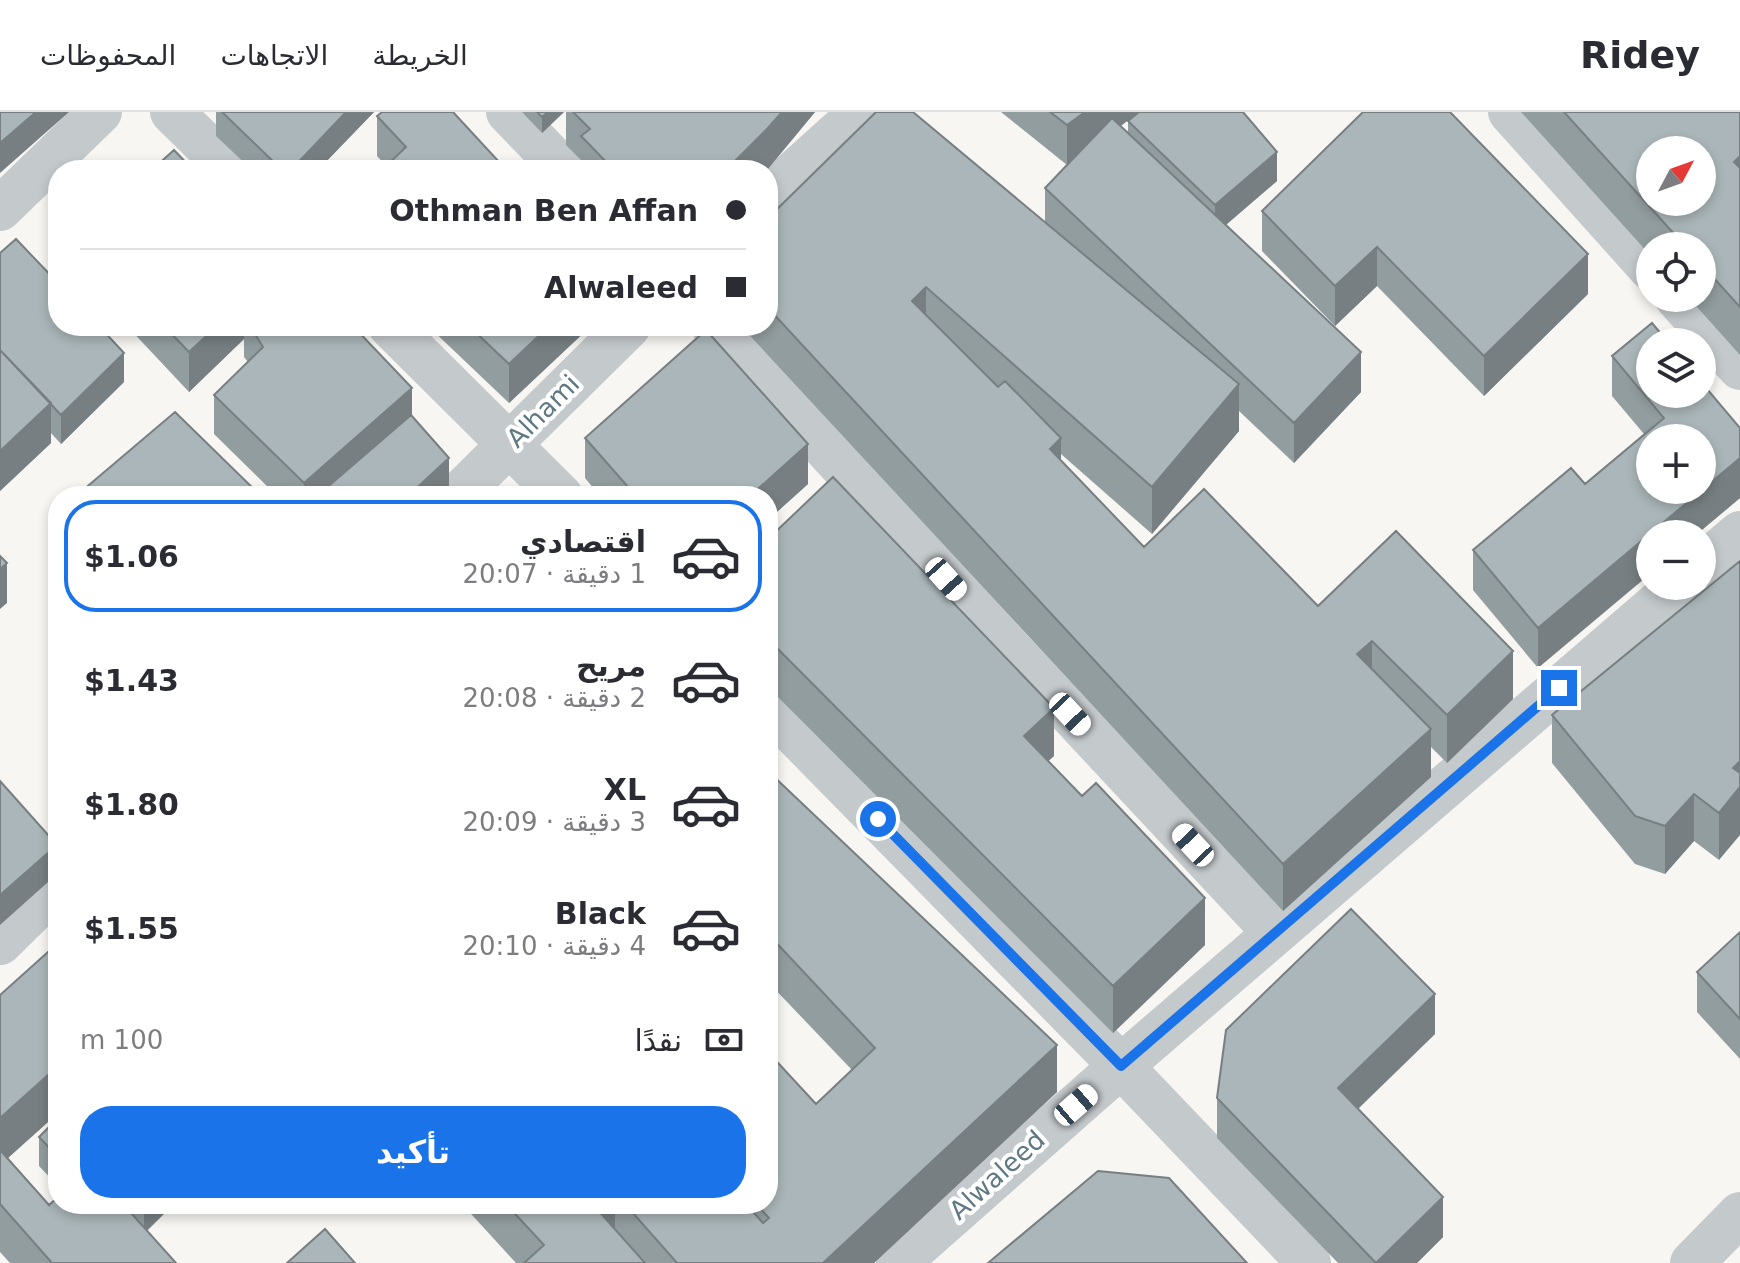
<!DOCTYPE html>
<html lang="ar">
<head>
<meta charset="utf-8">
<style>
  body { margin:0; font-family:"DejaVu Sans","Noto Sans Arabic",sans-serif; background:#f7f7f7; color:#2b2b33; direction:rtl; height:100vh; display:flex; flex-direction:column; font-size:30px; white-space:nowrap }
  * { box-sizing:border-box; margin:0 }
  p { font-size:26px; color:#7c7c81 }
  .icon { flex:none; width:44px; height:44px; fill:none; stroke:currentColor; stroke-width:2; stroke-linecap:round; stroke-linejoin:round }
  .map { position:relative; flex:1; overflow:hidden; direction:ltr }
  .details { position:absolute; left:48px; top:374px; width:730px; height:728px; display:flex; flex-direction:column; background:#fff; border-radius:32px; box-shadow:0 4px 12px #0003; direction:rtl }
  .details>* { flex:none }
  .banner { position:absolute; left:48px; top:48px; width:730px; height:176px; border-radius:32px; box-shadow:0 4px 12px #0003; direction:rtl; display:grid; align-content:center; height:176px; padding:0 32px; background:#fff }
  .needle { width:52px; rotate:49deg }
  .tools { position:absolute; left:1636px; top:24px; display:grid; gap:16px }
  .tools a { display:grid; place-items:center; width:80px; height:80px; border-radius:50%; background:#fff; box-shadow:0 4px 12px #0003; font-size:40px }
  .end { position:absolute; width:36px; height:36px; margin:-18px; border:10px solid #1a73e8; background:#fff; box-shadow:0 0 0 4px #fff }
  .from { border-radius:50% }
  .car { position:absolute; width:24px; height:48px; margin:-24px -12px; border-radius:10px; box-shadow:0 0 6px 2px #0007; background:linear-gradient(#fff 24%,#345 0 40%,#fff 0 76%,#345 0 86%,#fff 0) }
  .banner b { display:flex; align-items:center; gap:28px; height:76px; font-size:30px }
  .banner b+b { border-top:2px solid #e1e1e2 }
  .banner i { width:20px; height:20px; background:#2b2b33 }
  ul { padding:14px 0 0; list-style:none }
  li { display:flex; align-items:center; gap:24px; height:112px; margin:0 16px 12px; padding:0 16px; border:4px solid transparent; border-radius:32px }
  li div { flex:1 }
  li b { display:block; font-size:30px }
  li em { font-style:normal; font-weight:800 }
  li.on { border-color:#1a73e8 }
  li>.icon { width:72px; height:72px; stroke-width:1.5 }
  .pay { display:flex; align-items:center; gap:20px; height:88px; padding:0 32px; font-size:30px }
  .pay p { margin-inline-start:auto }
  .action { display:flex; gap:16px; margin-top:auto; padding:16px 32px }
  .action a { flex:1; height:92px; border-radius:32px; background:#1a73e8; color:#fff; font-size:32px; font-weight:800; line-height:92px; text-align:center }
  header { display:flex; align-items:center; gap:48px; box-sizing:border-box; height:112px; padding:0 40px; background:#fff; border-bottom:2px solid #e1e1e2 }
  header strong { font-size:38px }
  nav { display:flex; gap:44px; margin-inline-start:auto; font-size:28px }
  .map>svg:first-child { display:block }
</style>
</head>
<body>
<header>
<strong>Ridey</strong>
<nav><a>الخريطة</a><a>الاتجاهات</a><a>المحفوظات</a></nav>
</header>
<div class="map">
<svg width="1740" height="1151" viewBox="0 0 1740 1151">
  <rect width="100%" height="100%" fill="#f7f6f3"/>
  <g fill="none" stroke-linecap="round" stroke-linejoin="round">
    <path stroke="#c4c9cc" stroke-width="44" d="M172 0 231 58
      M508 0 564 58
      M1510 0 1650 156
      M768 84 861 0
      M0 97 100 0
      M1677 186 1740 256
      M390 214 561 384
      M713 214 1009 536 1275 821
      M457 384 629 214
      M1702 453 1740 421
      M768 595 1121 954 1309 1151
      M0 831 58 774
      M898 1151 1121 954 1678 474
      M1692 1151 1740 1102"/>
  </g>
  <path fill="#929d9f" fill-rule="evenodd" d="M216 0H374L318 58H252L216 24Z
    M522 0H564L542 21Z
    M566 0H815L767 58H581V48L566 33Z
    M1001 0H1243L1277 69 1226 113 1361 280 1294 351 1239 299V319L1152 422 1061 342V350L1144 435 1318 494 1513 587 1447 651 1431 635V665L1283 799 741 214H768V106L1045 110V76L1067 53ZM1136 2 1128 9V20L1121 14Z
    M1521 0H1740V243L1689 186H1702V134H1650V143Z
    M377 4 501 58 386 54 377 44Z
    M1262 99 1588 182 1484 284 1377 174 1335 214 1262 139Z
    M0 141 124 270 61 332 51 321V331L0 379Z
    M127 214H353L412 306 449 375 440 384H277L214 322V283L248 250 244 245V227L189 280Z
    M428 214H591L509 291Z
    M1612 244 1740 386 1697 422H1650L1538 556 1473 478V438L1585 372 1644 322 1612 284Z
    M585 326 808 372 768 408V384H600L585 366Z
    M768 427 1054 644 1048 649 1205 833 1113 921 768 575Z
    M1740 449 1719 748 1694 729 1665 762 1635 752 1552 651V603Z
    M768 664 1057 980 874 1151H516L462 1092H768L816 992 852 958 768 870Z
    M1740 820V947L1697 900V860Z
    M58 831V1001L8 1046 49 1093 174 1092 147 1119 176 1151H10L0 1140V883Z
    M1435 922 1358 997 1443 1125 1417 1151H1338L1217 1026V986Z
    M58 1006V1074L39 1054V1025Z"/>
  <path fill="#777f82" d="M36 0H69L0 61V31Z
    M346 0H374L318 58H291Z
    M548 0H564L542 21V5Z
    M782 0H815L767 58H726Z
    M1085 0H1139L1067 53V13Z
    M1277 40V69L1215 122V93Z
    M1740 44V92L1734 50Z
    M1377 135V174L1335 214V174Z
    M1588 142V182L1484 284V244Z
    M926 175V222L912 189Z
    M217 214H244V227L189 280V240Z
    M549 214H591L509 291V252Z
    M1361 240V280L1294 351V311Z
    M124 241V270L61 332V303Z
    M1239 272V319L1152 422V375Z
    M412 276V316L334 384H304V371Z
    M51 291V331L0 379V339Z
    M1061 326V373L1050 337Z
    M808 332V372L768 408V384H750Z
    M449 346V375L440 384H408Z
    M1740 346V386L1697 422H1650V462L1538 556V516Z
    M7 451V491L0 497V457Z
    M1372 529V576L1357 542Z
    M1513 539V587L1447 651V603Z
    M1054 596V644L1024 671V624Z
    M1431 617V665L1283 799V752Z
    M1740 649V723L1719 748V701L1733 656Z
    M1694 682V729L1665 762V714Z
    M57 733V762L0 813V783Z
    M1205 786V833L1113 921V874Z
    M1435 882V922L1338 1016V976Z
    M1057 933V980L874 1151H823Z
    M58 954V1001L0 1053V1006Z
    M1443 1085V1125L1417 1151H1376Z
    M144 1092H174L144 1121Z
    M600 1092H615V1128L596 1096Z"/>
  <path fill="#aab6b9" stroke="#777f82" stroke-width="2" fill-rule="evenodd" d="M0 0H36L0 31Z
    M222 0H346L291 58H282Z
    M382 0H453L501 52 495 58H382L406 35 377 4Z
    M537 0H548L542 5Z
    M573 0H782L767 17 726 58H614L581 24 590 17Z
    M876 0H913L1239 272 1152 375 926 175 912 189 998 275 1005 269 1061 326 1050 337 1144 435 1204 377 1318 494 1396 419 1513 539 1447 603 1372 529 1357 542 1431 617 1283 752 768 196V106Z
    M1050 0H1085L1067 13Z
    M1139 0H1243L1277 40 1215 93 1128 9Z
    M1363 0H1450L1588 142 1484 244 1377 135 1335 174 1262 99Z
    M1564 0H1740V44L1734 50 1740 56V195L1702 153V134H1685ZM1650 38H1702V90H1650Z
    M1112 6 1361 240 1294 311 1045 76Z
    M174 38 193 58H152Z
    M16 127 58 171V214H99L124 241 61 303 0 238V141Z
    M1652 211 1668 230H1650V282H1702V271L1740 316V346L1538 516 1473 438 1571 356 1585 372 1664 306 1612 244ZM1650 326H1702V378H1650Z
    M164 214H217L189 240Z
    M250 214H353L412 276 304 371 214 283 263 235Z
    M469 214H549L509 252Z
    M706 218 808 332 750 384H636L585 326Z
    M0 238 51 291 0 339Z
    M175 300 261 384H76Z
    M411 303 449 346 408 384H317Z
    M833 365 1054 596 1024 624 1082 684 1096 671 1205 786 1113 874 768 527V427Z
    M0 444 7 451 0 457Z
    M1740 449V649L1733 656 1740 661V675L1719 701 1694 682 1665 714 1635 704 1552 603Z
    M770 661 1057 933 823 1151H677L625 1092H746L763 1111 769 1106 756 1092H768V940L816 992 875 936 768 822V664Z
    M0 669 57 733 0 783Z
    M1351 797 1435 882 1338 976 1443 1085 1376 1151 1217 986 1226 918Z
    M1740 820V907L1697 860Z
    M58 831V954L0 1006V883Z
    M58 1006V1045L39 1025Z
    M0 1038 49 1093 58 1085V1092H123L176 1151H52L0 1092Z
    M1098 1059 1169 1066 1247 1151H988Z
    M506 1092H600L596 1096 645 1151H524L544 1133Z
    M325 1117 355 1151H287Z"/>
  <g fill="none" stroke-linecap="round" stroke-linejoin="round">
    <path stroke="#1a73e8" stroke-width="10" d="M878 707 1121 954 1559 576"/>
  </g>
  <g text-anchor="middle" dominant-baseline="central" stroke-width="8" stroke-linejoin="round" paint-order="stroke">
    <g font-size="26" fill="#5f7881" stroke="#fff">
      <text transform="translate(543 299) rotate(-45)">Alhami</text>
      <text transform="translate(997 1063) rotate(-42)">Alwaleed</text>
    </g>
  </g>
</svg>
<div class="tools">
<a><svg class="needle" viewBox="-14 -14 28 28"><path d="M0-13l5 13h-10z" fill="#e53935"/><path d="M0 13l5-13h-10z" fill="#7c7c81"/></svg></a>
<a><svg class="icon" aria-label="locate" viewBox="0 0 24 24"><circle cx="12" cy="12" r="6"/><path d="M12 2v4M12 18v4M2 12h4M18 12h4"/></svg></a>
<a><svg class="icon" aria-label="layers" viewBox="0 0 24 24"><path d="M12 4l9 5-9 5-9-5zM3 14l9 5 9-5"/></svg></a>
<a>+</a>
<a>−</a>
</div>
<i class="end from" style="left:878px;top:707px"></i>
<i class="end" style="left:1559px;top:576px"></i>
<i class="car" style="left:946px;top:467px;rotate:138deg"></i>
<i class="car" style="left:1070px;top:602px;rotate:137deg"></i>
<i class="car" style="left:1193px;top:733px;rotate:317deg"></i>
<i class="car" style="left:1076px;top:993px;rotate:49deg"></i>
<div class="banner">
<b><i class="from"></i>Othman Ben Affan</b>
<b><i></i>Alwaleed</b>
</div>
<section class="details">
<ul>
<li class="on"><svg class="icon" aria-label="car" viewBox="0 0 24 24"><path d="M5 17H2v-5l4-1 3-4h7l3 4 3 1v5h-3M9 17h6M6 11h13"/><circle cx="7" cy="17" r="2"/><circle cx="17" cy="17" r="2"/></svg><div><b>اقتصادي</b><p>1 دقيقة · 20:07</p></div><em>$1.06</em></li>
<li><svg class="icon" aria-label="car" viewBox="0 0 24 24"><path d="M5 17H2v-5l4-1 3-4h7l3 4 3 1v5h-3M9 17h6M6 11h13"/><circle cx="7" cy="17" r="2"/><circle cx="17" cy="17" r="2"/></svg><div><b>مريح</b><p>2 دقيقة · 20:08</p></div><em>$1.43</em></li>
<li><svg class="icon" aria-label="car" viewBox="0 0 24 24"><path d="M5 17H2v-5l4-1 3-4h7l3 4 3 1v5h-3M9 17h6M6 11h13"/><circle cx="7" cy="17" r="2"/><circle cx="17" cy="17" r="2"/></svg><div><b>XL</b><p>3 دقيقة · 20:09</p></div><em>$1.80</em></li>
<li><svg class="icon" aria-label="car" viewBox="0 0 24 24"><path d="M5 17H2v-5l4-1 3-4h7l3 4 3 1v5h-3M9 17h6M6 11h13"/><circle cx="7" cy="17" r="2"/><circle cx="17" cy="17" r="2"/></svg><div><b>Black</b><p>4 دقيقة · 20:10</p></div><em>$1.55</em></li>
</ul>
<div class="pay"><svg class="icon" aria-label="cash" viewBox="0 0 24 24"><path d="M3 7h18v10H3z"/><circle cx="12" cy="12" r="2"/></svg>نقدًا<p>100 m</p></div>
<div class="action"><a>تأكيد</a></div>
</section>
</div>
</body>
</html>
